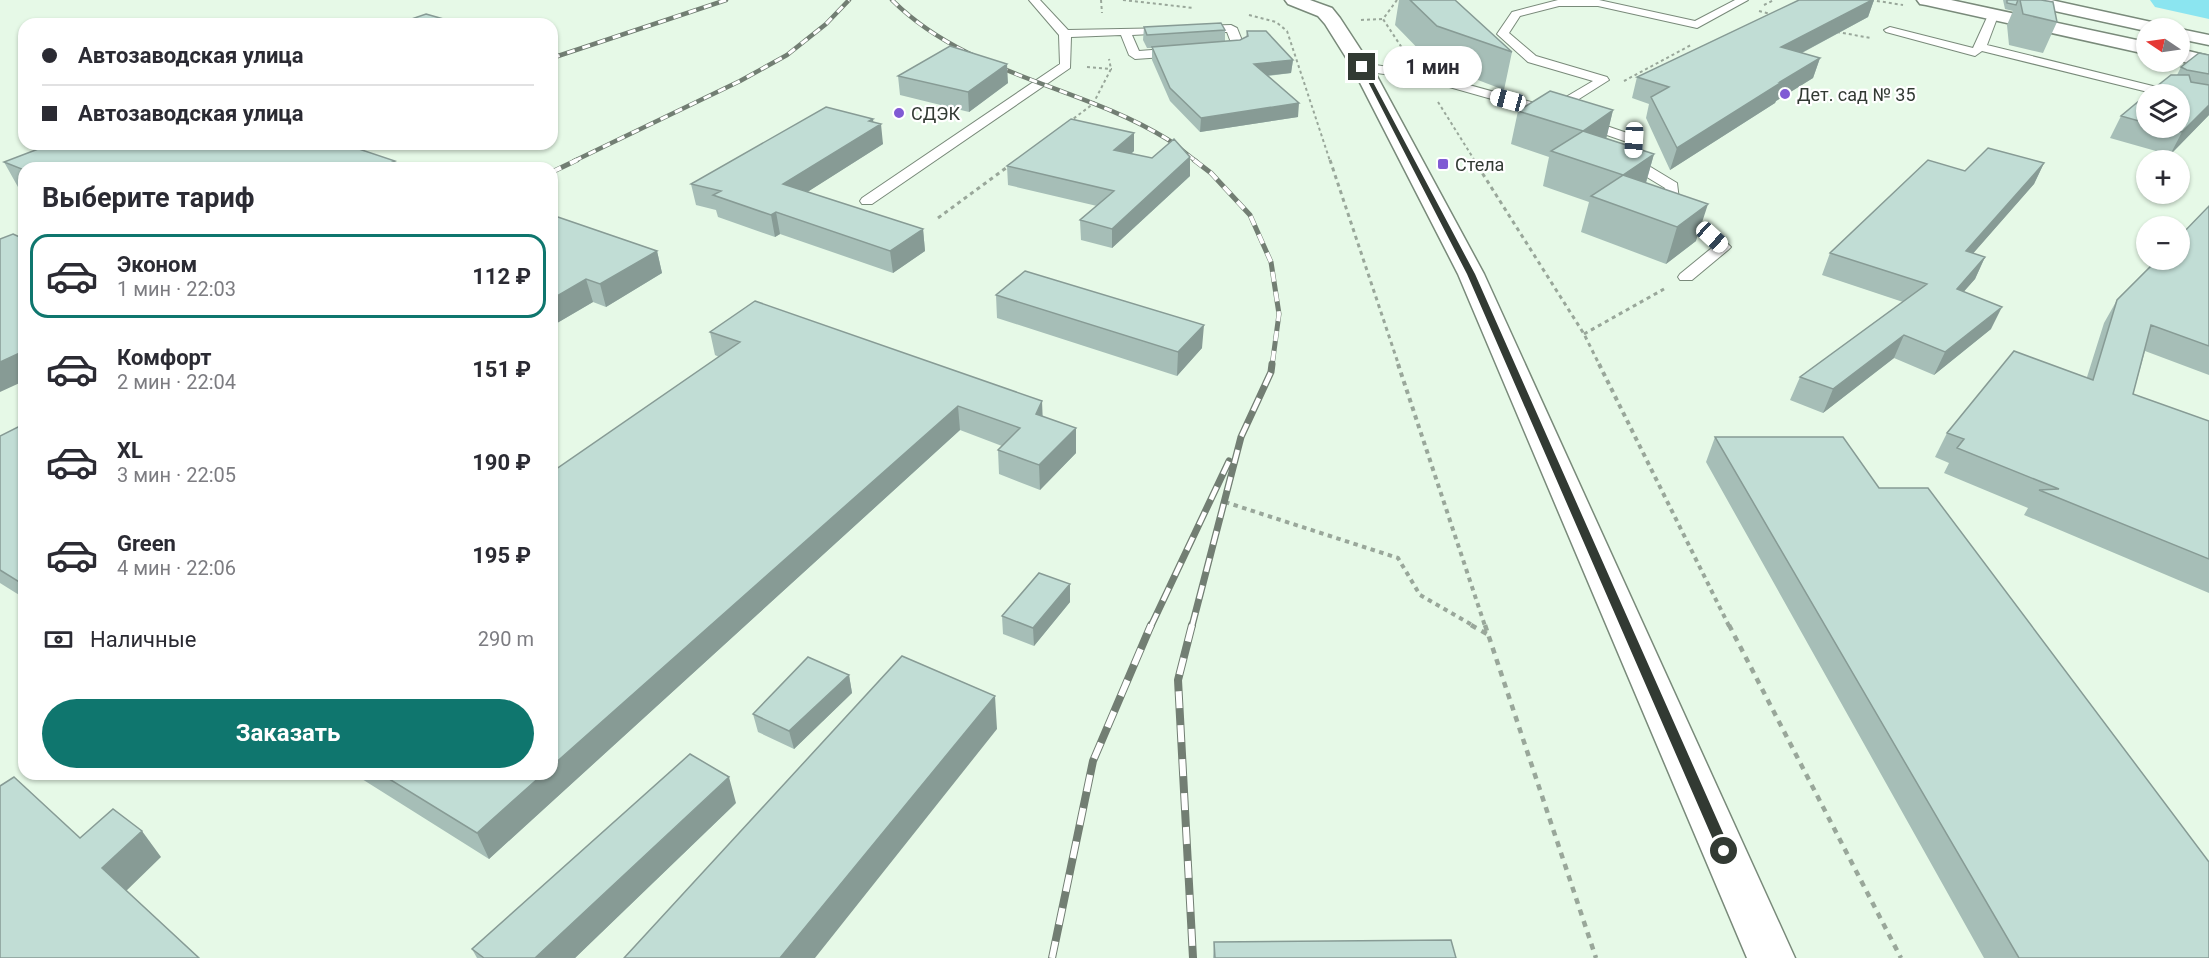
<!DOCTYPE html>
<html lang="ru">
<head>
<meta charset="utf-8">
<style>
  body { margin:0; font-family:Roboto,sans-serif; background:#f2f2f3; color:#2b2b33; height:100vh; display:flex; flex-direction:column; font-size:22px; white-space:nowrap }
  * { box-sizing:border-box; margin:0 }
  p { font-size:20px; color:#7c7c81 }
  .icon { flex:none; width:33px; height:33px; fill:none; stroke:currentColor; stroke-width:2; stroke-linecap:round; stroke-linejoin:round }
  .map { position:relative; flex:1; overflow:hidden }
  .side { position:absolute; left:18px; top:162px; width:540px; height:618px; display:flex; flex-direction:column; background:#fff; border-radius:18px; box-shadow:0 2px 4px #0004 }
  .side>* { flex:none }
  .hud { position:absolute; left:18px; top:18px; width:540px; height:132px; border-radius:18px; box-shadow:0 2px 4px #0004; display:grid; align-content:center; height:132px; padding:0 24px; background:#fff }
  .needle { width:39px; rotate:283deg }
  .tools { position:absolute; left:2136px; top:18px; display:grid; gap:12px }
  .tools a { display:grid; place-items:center; width:54px; height:54px; border-radius:50%; background:#fff; box-shadow:0 2px 4px #0004; font-size:30px }
  .end { position:absolute; width:27px; height:27px; margin:-14px; border:8px solid #323a33; background:#fff; box-shadow:0 0 0 3px #fff }
  .from { border-radius:50% }
  .bubble { position:absolute; height:42px; border-radius:21px; background:#fff; box-shadow:0 2px 4px #0004; font-size:20px; font-weight:700; line-height:42px; text-align:center }
  .car { position:absolute; width:18px; height:36px; margin:-18px -9px; border-radius:8px; box-shadow:0 0 4px 2px #0007; background:linear-gradient(#fff 24%,#345 0 40%,#fff 0 76%,#345 0 86%,#fff 0) }
  .hud b { display:flex; align-items:center; gap:21px; height:57px; font-size:22px }
  .hud b+b { border-top:2px solid #e1e1e2 }
  .hud i { width:15px; height:15px; background:#2b2b33 }
  ul { padding:0; list-style:none }
  li { display:flex; align-items:center; gap:18px; height:84px; margin:0 12px 9px; padding:0 12px; border:3px solid transparent; border-radius:18px }
  li div { flex:1 }
  li b { display:block; font-size:22px }
  li em { font-style:normal; font-weight:700 }
  li.selected { border-color:#0f766e }
  li>.icon { width:54px; height:54px; stroke-width:1.5 }
  h2 { padding:0 24px; font-size:27px; line-height:72px }
  .pay { display:flex; align-items:center; gap:15px; height:66px; padding:0 24px; font-size:22px }
  .pay p { margin-inline-start:auto }
  .primary-button { display:flex; gap:12px; margin-top:auto; padding:12px 24px }
  .primary-button a { flex:1; height:69px; border-radius:36px; background:#0f766e; color:#fff; font-size:24px; font-weight:700; line-height:69px; text-align:center }
  .map>svg:first-child { display:block }
</style>
</head>
<body>
<div class="map">
<svg width="2209" height="958" viewBox="0 0 2209 958">
  <rect width="100%" height="100%" fill="#e6f9e7"/>
  <g fill="none" stroke-linecap="round" stroke-linejoin="round">
    <path fill="#8be5f0" fill-rule="evenodd" d="M2150 0H2209V19L2155 7Z"/>
    <defs>
      <path id="service" d="M1029 0H1040L1068 30 1174 28 1176 30 1170 33 1132 35 1139 51 1178 48 1184 52 1178 56 1135 59 1129 55 1121 35 1071 37 1070 68 872 204H862L860 201 862 198 1060 64 1059 35Z
        M1558 0H1599L1695 21 1735 0H1748L1697 28 1598 6H1559L1520 16 1509 33 1536 56 1607 77 1609 80 1552 116 1421 79 1362 71 1356 67 1362 63 1422 72 1549 107 1593 81 1528 62 1497 34 1512 12Z
        M1994 10 1999 13 1987 45 2173 91 2175 94H2156L1982 51 1975 56 1886 32 1884 30 1890 27 1973 48 1989 13Z
        M1231 25 1237 28 1245 48 1243 50 1219 51V47L1232 45 1227 32H1199L1193 29 1199 26Z
        M1583 118 1639 137 1641 140 1639 160 1677 183 1680 208 1728 244 1731 247 1728 250 1692 280H1680L1678 277 1680 274 1713 247 1668 213 1665 188 1627 165 1625 162 1627 142 1578 125 1577 122 1578 119Z"/>
      <path id="pedestrian" d="M2020 0H2051L2156 23 2162 24 2165 28H2146V31L2028 5Z
        M2180 29 2209 35V45L2180 39Z"/>
      <path id="tertiary" d="M1285 0H1310L1332 8 1340 18 1372 67 1484 274 1795 958H1747L1458 274 1352 67 1325 24 1318 16 1288 4Z"/>
      <path id="secondary" d="M1917 0H1951L2146 42V54L1926 5 1920 4Z
        M2180 49 2209 56V68L2180 61Z"/>
    </defs>
    <use href="#service" stroke="#798a7a" stroke-width="2"/>
    <use href="#pedestrian" stroke="#798a7a" stroke-width="3"/>
    <use href="#tertiary" stroke="#798a7a" stroke-width="3"/>
    <use href="#secondary" stroke="#798a7a" stroke-width="3"/>
    <path stroke="#99a79a" stroke-width="2" stroke-dasharray="3 3" stroke-linecap="butt" d="M1101 0 1102 13
      M1123 0 1194 8
      M1397 0 1383 19 1404 51
      M1871 0 1903 5
      M1764 5 1774 0
      M1759 11 1775 15
      M1249 15 1276 22 1287 31 1330 161
      M1361 20 1383 19
      M1837 32 1871 38
      M1087 67 1112 69
      M1624 81 1691 45
      M1438 102 1475 161
      M1069 122 1093 104 1111 69 1109 59"/>
    <path stroke="#99a79a" stroke-width="3" stroke-dasharray="4 4" stroke-linecap="butt" d="M1330 160 1399 366
      M1474 160 1584 334 1600 366
      M938 218 1010 165
      M1584 334 1664 289"/>
    <path stroke="#99a79a" stroke-width="4" stroke-dasharray="4.5 4.5" stroke-linecap="butt" d="M1398 364 1485 626
      M1599 364 1729 626
      M1225 502 1398 558 1420 595 1474 626"/>
    <path stroke="#99a79a" stroke-width="4.5" stroke-dasharray="6 6" stroke-linecap="butt" d="M1471 625 1487 634
      M1485 625 1596 958
      M1729 625 1901 958"/>
    <use href="#service" fill="#fff" fill-rule="evenodd"/>
    <use href="#pedestrian" fill="#fff" fill-rule="evenodd"/>
    <use href="#tertiary" fill="#fff" fill-rule="evenodd"/>
    <use href="#secondary" fill="#fff" fill-rule="evenodd"/>
    <defs>
      <path id="rail-far3" d="M892 0C967 75 1079 85 1167 139 1177 145 1186 154 1196 161
        M552 58 726 0
        M574 161 740 81 787 55 826 24 849 0"/>
      <path id="rail-far2" d="M1194 160 1211 173 1250 215 1271 262 1279 314 1272 366
        M552 172 577 160"/>
      <path id="rail-far1" d="M1151 626 1229 461
        M1192 626 1241 437 1271 372 1272 364"/>
      <path id="rail" d="M1192 625 1178 680 1193 958
        M1052 958 1093 761 1151 625"/>
    </defs>
    <use href="#rail-far3" stroke="#727e73" stroke-width="4.5"/>
    <use href="#rail-far2" stroke="#727e73" stroke-width="5"/>
    <use href="#rail-far1" stroke="#727e73" stroke-width="7"/>
    <use href="#rail" stroke="#727e73" stroke-width="8"/>
    <use href="#rail-far3" stroke="#fff" stroke-width="3" stroke-dasharray="8" stroke-linecap="butt"/>
    <use href="#rail-far2" stroke="#fff" stroke-width="4" stroke-dasharray="10" stroke-linecap="butt"/>
    <use href="#rail-far1" stroke="#fff" stroke-width="4.5" stroke-dasharray="14" stroke-linecap="butt"/>
    <use href="#rail" stroke="#fff" stroke-width="6" stroke-dasharray="17" stroke-linecap="butt"/>
  </g>
  <path fill="#a6beb7" d="M1399 0H1455L1512 52 1504 90 1431 62 1395 25Z
    M1799 0H1874L1868 17 1802 53 1820 58 1813 78 1776 101 1775 103 1670 170 1646 118 1649 104 1632 98 1637 77Z
    M2003 0H2041L2057 22 2043 53 2009 45 2007 25 2013 11 2005 9Z
    M1144 27 1225 30V41L1240 40 1246 37 1247 31 1293 60 1291 73 1268 76 1298 117 1200 132 1170 101 1152 60V48H1147L1143 40Z
    M2209 55V115L2170 155 2110 138 2121 116 2146 95V128H2180L2177 75 2181 67Z
    M898 76 1008 83 969 112 900 95Z
    M1613 110 1606 138 1654 154 1646 183 1696 241 1666 264 1581 232 1589 202 1543 186 1549 157 1511 144 1518 111Z
    M873 119V122L883 144 807 192 923 229 925 251 893 273 780 234 775 237 718 217 716 210 696 205 691 184Z
    M344 144 24 168V189L18 187 4 162Z
    M1134 151 1131 154 1152 158 1190 157V176L1112 248 1081 240 1080 220 1097 206 1008 185 1007 166Z
    M2044 163 2034 184 1973 253 1985 257 1975 279 1963 292 1991 329 1934 375 1894 358 1823 413 1790 400 1800 377 1903 302 1822 275 1830 253 1965 171Z
    M2209 206V375L2145 351 2133 394 2209 421V593L2024 515 2028 508 1944 473 1949 463 1935 457 1947 433 2087 377 2104 323 2117 300Z
    M552 215 657 251 662 273 606 307 593 302 552 326Z
    M996 295 1202 348 1177 376 997 318Z
    M710 332 1042 416 1076 453 1040 490 999 474 998 450 1002 446 960 430 489 859 354 774H552L719 357 715 355Z
    M24 424V598L0 583V436Z
    M1715 437 1879 488 2209 958H1984L1706 462Z
    M1070 584V602L1034 646 1003 634 1002 616Z
    M849 675 852 693 794 749 758 732 753 714Z
    M736 803 575 958H477L472 949Z
    M1214 942 1456 958H1213Z"/>
  <path fill="#879b95" d="M1872 0H1874L1868 17 1775 67 1781 47Z
    M1820 58 1813 78 1776 101 1775 103 1670 170 1677 148 1780 82Z
    M1293 60 1291 73 1253 77 1254 64Z
    M1007 64 1008 83 969 112 968 92Z
    M1299 103 1298 117 1200 132 1201 118Z
    M2209 105V115L2170 155 2182 132Z
    M1613 110 1605 144 1583 131Z
    M873 119 874 128 881 124 883 144 787 205 783 184Z
    M1134 133V151L1114 168V150Z
    M1654 154 1644 189 1623 175Z
    M1190 157V176L1112 248V229Z
    M395 161 397 168H379Z
    M2044 163 2034 184 1956 273 1966 251Z
    M1708 204 1696 241 1666 264 1677 227Z
    M776 212 780 234 775 237 771 215Z
    M923 229 925 251 893 273 890 251Z
    M657 251 662 273 606 307 600 284Z
    M1985 257 1975 279 1946 312 1957 289Z
    M586 279 593 302 552 326V299Z
    M2002 307 1991 329 1934 375 1945 352Z
    M1204 325 1202 348 1177 376 1178 352Z
    M1904 335 1894 358 1823 413 1833 389Z
    M24 351V381L0 392V362Z
    M1042 401 1043 425 1036 414Z
    M958 406 960 430 489 859 477 833 543 774H552V766Z
    M1076 428V453L1040 490 1039 465Z
    M1070 584V602L1034 646 1033 628Z
    M849 675 852 693 794 749 789 731Z
    M995 696 997 729 815 958H780Z
    M729 777 736 803 575 958H535Z
    M142 831 161 857 123 894 102 868Z"/>
  <path fill="#c1ddd5" stroke="#879b95" stroke-width="1.5" d="M1410 0H1455L1512 52 1437 26Z
    M1799 0H1872L1781 47 1820 58 1780 82H1782L1677 148 1651 97 1669 87 1637 77Z
    M2007 0H2018L2016 5 2007 3Z
    M2020 0H2041L2053 2 2057 22 2023 14Z
    M426 14 461 24H397Z
    M1221 23 1225 30 1147 35 1144 27Z
    M1247 31H1266L1293 60 1254 64 1299 103 1201 118 1170 88 1152 47 1240 40 1248 36Z
    M950 46 1007 64 968 92 898 76Z
    M2199 53 2209 55V74L2187 70 2181 67Z
    M2171 75H2189L2191 82 2209 85V105L2182 132 2164 128H2180V94H2147Z
    M1550 91 1613 110 1583 131 1518 111Z
    M2146 95V123L2121 116Z
    M826 107 873 119 869 121 881 124 783 184 923 229 890 251 776 212 771 215 713 195 721 191 691 184Z
    M1071 119 1134 133 1114 150 1152 158 1174 139 1190 157 1112 229 1080 220 1114 191 1007 166Z
    M1583 131 1654 154 1623 175 1551 151Z
    M45 144H344L395 161 379 168H24V170L4 162 46 146Z
    M1988 148 2044 163 1966 251 1985 257 1957 289 2002 307 1945 352 1904 335 1833 389 1800 377 1927 284 1830 253 1928 160 1965 171Z
    M1623 175 1708 204 1677 227 1591 196Z
    M2209 206V346L2151 325 2133 394 2209 421V559L2039 490 2059 489 1957 448 1964 439 1947 433 2014 351 2093 380 2117 300 2157 260H2180V236Z
    M552 215 657 251 600 284 586 279 552 299Z
    M13 234 24 239V351L0 362V239Z
    M1025 271 1204 325 1178 352 996 295Z
    M755 301 1042 401 1036 414 1076 428 1039 465 998 450 1020 428 958 406 552 766V472L740 342 710 332Z
    M24 424V585L0 570V436Z
    M1715 437H1843L1879 488H1928L2209 862V958H2019Z
    M1039 573 1070 584 1033 628 1002 616Z
    M902 656 995 696 780 958H624Z
    M808 657 849 675 789 731 753 714Z
    M690 754 729 777 535 958H484L472 949Z
    M381 774H543L477 833Z
    M14 777 80 838 113 809 142 831 102 868 199 958H0V786Z
    M1451 940 1456 958H1215L1214 942Z"/>
  <path fill="#323a33" d="M1360 66 1365 67 1475 274 1731 851 1729 855H1719L1718 851 1467 274Z"/>
  <g fill="#805ad4" stroke="#fff" stroke-width="2">
    <circle cx="1785" cy="94" r="6"/>
    <circle cx="899" cy="113" r="6"/>
    <rect x="1437" y="158" width="12" height="12" rx="3"/>
  </g>
  <g text-anchor="middle" dominant-baseline="central" stroke-width="4.5" stroke-linejoin="round" paint-order="stroke">
    <g font-size="18" fill="#323a33" stroke="#fff" text-anchor="start">
      <text x="1797" y="94">Дет. сад № 35</text>
      <text x="911" y="113">СДЭК</text>
      <text x="1455" y="164">Стела</text>
    </g>
  </g>
</svg>
<div class="tools">
<a><svg class="needle" viewBox="-14 -14 28 28"><path d="M0-13l5 13h-10z" fill="#e53935"/><path d="M0 13l5-13h-10z" fill="#7c7c81"/></svg></a>
<a><svg class="icon" aria-label="layers" viewBox="0 0 24 24"><path d="M12 4l9 5-9 5-9-5zM3 14l9 5 9-5"/></svg></a>
<a>+</a>
<a>−</a>
</div>
<i class="end from" style="left:1724px;top:851px"></i>
<i class="end" style="left:1362px;top:67px"></i>
<div class="bubble" style="left:1383px;top:46px;width:99px">1 мин</div>
<i class="car" style="left:1508px;top:100px;rotate:285deg"></i>
<i class="car" style="left:1634px;top:140px;rotate:183deg"></i>
<i class="car" style="left:1712px;top:237px;rotate:132deg"></i>
<div class="hud">
<b><i class="from"></i>Автозаводская улица</b>
<b><i></i>Автозаводская улица</b>
</div>
<section class="side">
<h2>Выберите тариф</h2>
<ul>
<li class="selected"><svg class="icon" aria-label="car" viewBox="0 0 24 24"><path d="M5 17H2v-5l4-1 3-4h7l3 4 3 1v5h-3M9 17h6M6 11h13"/><circle cx="7" cy="17" r="2"/><circle cx="17" cy="17" r="2"/></svg><div><b>Эконом</b><p>1 мин · 22:03</p></div><em>112 ₽</em></li>
<li><svg class="icon" aria-label="car" viewBox="0 0 24 24"><path d="M5 17H2v-5l4-1 3-4h7l3 4 3 1v5h-3M9 17h6M6 11h13"/><circle cx="7" cy="17" r="2"/><circle cx="17" cy="17" r="2"/></svg><div><b>Комфорт</b><p>2 мин · 22:04</p></div><em>151 ₽</em></li>
<li><svg class="icon" aria-label="car" viewBox="0 0 24 24"><path d="M5 17H2v-5l4-1 3-4h7l3 4 3 1v5h-3M9 17h6M6 11h13"/><circle cx="7" cy="17" r="2"/><circle cx="17" cy="17" r="2"/></svg><div><b>XL</b><p>3 мин · 22:05</p></div><em>190 ₽</em></li>
<li><svg class="icon" aria-label="car" viewBox="0 0 24 24"><path d="M5 17H2v-5l4-1 3-4h7l3 4 3 1v5h-3M9 17h6M6 11h13"/><circle cx="7" cy="17" r="2"/><circle cx="17" cy="17" r="2"/></svg><div><b>Green</b><p>4 мин · 22:06</p></div><em>195 ₽</em></li>
</ul>
<div class="pay"><svg class="icon" aria-label="cash" viewBox="0 0 24 24"><path d="M3 7h18v10H3z"/><circle cx="12" cy="12" r="2"/></svg>Наличные<p>290 m</p></div>
<div class="primary-button"><a>Заказать</a></div>
</section>
</div>
</body>
</html>
